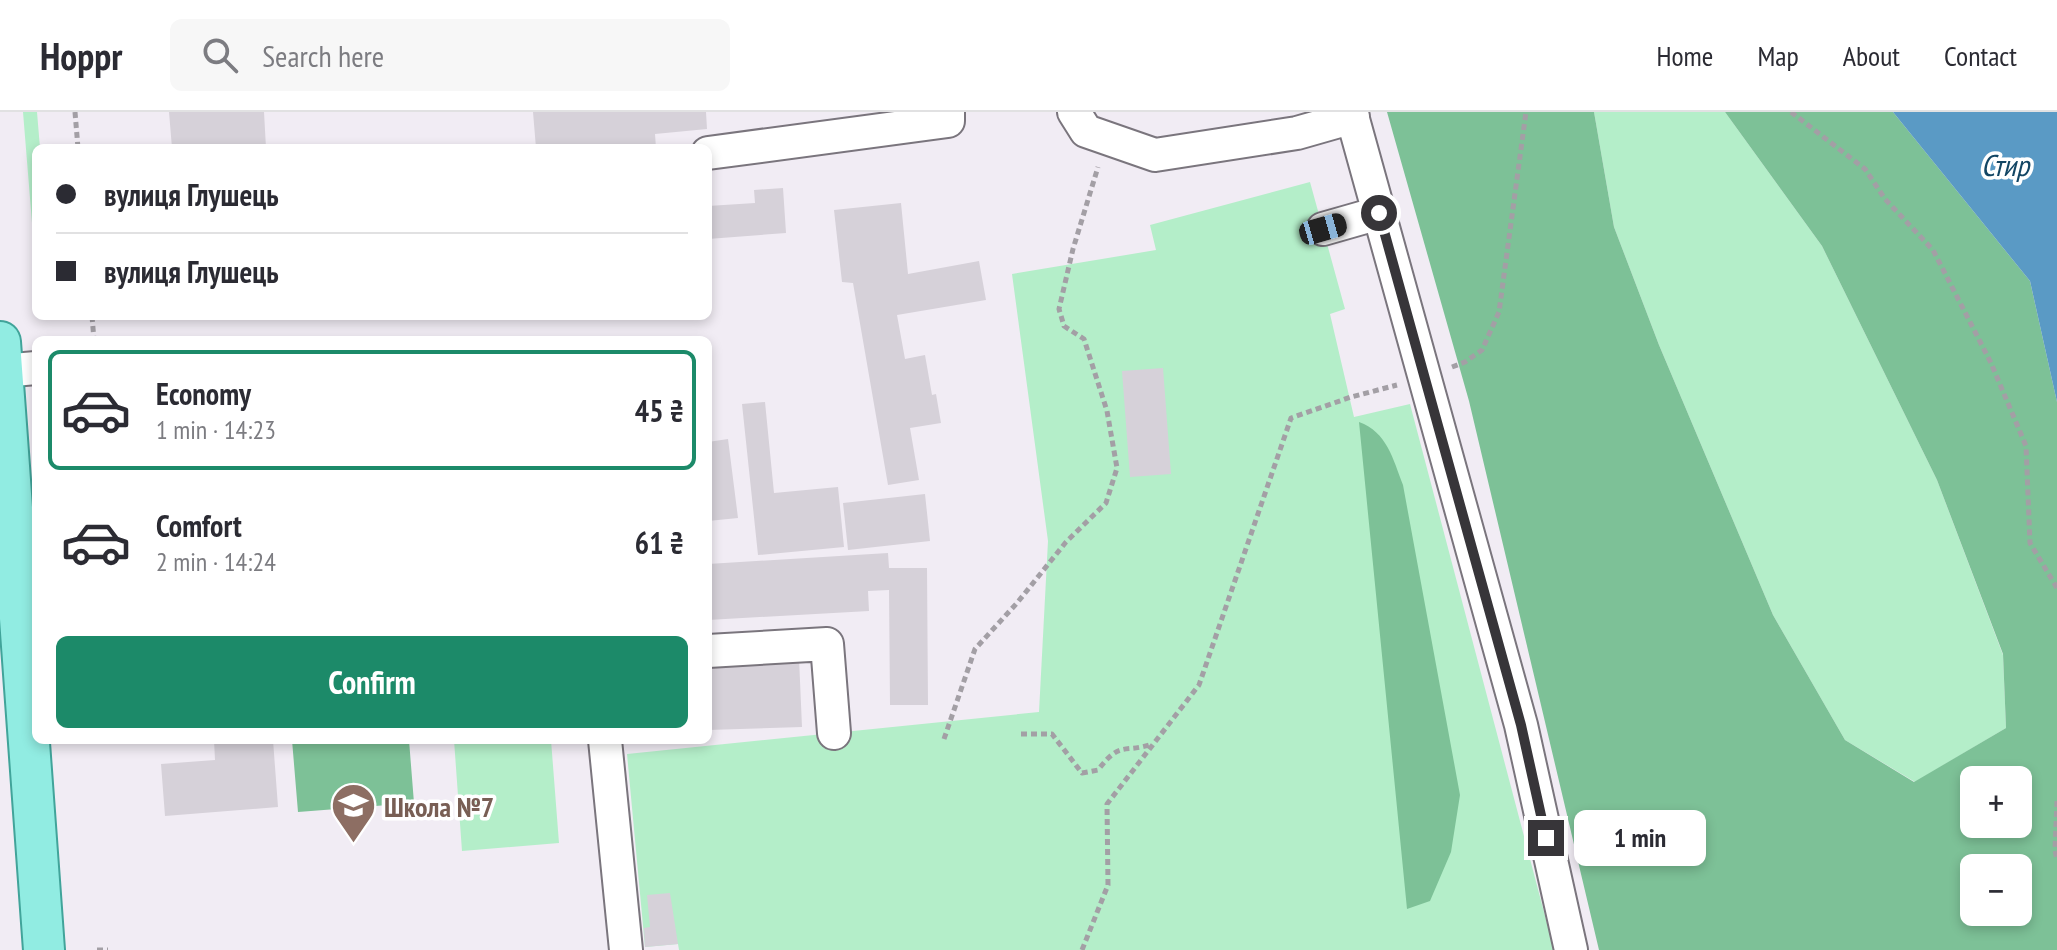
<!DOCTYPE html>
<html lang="en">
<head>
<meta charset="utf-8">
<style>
  body { margin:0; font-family:"PT Sans Narrow",sans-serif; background:#f7f7f7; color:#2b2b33; height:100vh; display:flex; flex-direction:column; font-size:30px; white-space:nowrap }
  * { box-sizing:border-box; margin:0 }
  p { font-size:26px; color:#7c7c81 }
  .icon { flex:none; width:44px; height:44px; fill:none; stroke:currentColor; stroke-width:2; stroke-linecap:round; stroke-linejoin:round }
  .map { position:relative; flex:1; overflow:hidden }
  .details { position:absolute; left:32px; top:224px; width:680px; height:408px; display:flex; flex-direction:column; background:#fff; border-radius:12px; box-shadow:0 4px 12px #0003 }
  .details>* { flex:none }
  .top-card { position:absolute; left:32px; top:32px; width:680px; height:176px; border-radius:12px; box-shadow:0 4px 12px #0003; display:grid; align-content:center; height:176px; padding:0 24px; background:#fff }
  .controls { position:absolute; left:1960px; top:654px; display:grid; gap:16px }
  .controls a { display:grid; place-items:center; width:72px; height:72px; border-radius:12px; background:#fff; box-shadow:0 4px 12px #0003; font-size:40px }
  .end { position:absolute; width:36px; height:36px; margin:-18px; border:10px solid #373539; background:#fff; box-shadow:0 0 0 4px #fff }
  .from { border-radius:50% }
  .bubble { position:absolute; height:56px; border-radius:12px; background:#fff; box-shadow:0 4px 12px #0003; font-size:26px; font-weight:800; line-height:56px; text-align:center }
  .car { position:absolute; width:24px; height:48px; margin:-24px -12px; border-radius:10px; box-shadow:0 0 6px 2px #0007; background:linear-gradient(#222 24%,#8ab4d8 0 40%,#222 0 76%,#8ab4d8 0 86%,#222 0) }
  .top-card b { display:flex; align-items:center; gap:28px; height:76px; font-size:30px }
  .top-card b+b { border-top:2px solid #e1e1e2 }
  .top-card i { width:20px; height:20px; background:#2b2b33 }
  ul { padding:14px 0 0; list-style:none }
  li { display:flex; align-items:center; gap:24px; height:120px; margin:0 16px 12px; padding:0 8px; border:4px solid transparent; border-radius:12px }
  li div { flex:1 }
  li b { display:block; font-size:30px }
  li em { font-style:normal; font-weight:800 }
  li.selected { border-color:#1c8a69 }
  li>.icon { width:72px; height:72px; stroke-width:1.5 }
  .button { display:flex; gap:16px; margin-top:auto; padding:16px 24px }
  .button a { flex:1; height:92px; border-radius:12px; background:#1c8a69; color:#fff; font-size:32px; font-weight:800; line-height:92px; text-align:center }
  header { display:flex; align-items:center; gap:48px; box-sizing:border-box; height:112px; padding:0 40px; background:#fff; border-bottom:2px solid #e1e1e2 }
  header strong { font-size:38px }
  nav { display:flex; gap:44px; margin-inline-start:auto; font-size:28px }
  .search { width:560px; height:72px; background:#f7f7f7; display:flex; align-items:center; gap:20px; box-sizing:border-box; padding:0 28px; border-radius:12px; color:#7c7c81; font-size:30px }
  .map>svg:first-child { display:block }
</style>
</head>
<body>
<header>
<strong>Hoppr</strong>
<div class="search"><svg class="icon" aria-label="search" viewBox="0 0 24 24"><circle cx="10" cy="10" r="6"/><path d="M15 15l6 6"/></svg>Search here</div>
<nav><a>Home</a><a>Map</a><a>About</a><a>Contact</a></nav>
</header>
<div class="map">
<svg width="2057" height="838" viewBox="0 0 2057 838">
  <rect width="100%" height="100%" fill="#f1ecf4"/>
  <path fill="#b4eec9" d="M23 0H37L40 36H36V160Z
    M1594 0H1725L1822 134 1937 368 2003 543 2006 616 1915 670 1845 628 1773 503 1659 233 1614 115Z
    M1310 70 1345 197 1330 202 1354 305 1410 292 1554 838H679L678 832 645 835 627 642 1039 600 1048 429 1012 162 1156 138 1150 113Z
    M454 628H551L559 731 462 739Z"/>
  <path fill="#7dc197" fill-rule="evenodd" d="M1387 0H1594L1614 115 1659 233 1773 503 1845 628 1914 670 2006 616 2003 542 1937 368 1822 134 1725 0H1893L2030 169 2057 290V838H1599L1469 289ZM1974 668H2018V712H1974ZM1974 756H2018V800H1974Z
    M1359 310C1387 320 1393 347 1403 373L1460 683 1451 740 1430 789 1407 797Z
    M292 628H409L414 691 298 700Z"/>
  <path fill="#5a9ac5" d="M1893 0H2057V290L2030 169Z"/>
  <path fill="#d6d1d9" d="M169 0H264L266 36H172Z
    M533 0H706L707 17 655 22 656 36H536Z
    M783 76 786 121 708 127V94L755 91 754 78Z
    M901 91 908 162 979 149 986 188 897 203 905 247 925 243 932 283 936 282 941 311 910 316 919 368 888 373 853 171 842 170 834 98Z
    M1163 256 1171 362 1130 365 1122 259Z
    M765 290 774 381 838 375 844 435 758 443 742 292Z
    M728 327 738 406 708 409V330Z
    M925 382 930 429 848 438 843 391Z
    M888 441 889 456H927L928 593H890L889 478 868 479 869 499 708 508V452Z
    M799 546 802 615 708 618V550Z
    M214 628H273L278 695 165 704 161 652 215 648Z
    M670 781 678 832 645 835 644 816 650 815 647 783Z"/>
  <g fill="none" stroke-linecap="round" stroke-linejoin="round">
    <defs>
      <path id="minor" d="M1074 0 1086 19 1155 43 1297 21 1353 5
        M1351 0 1521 613 1571 838
        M708 41 948 9V0
        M1323 117 1379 101
        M2 259 36 256
        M708 539 827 532 834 621
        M605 628 626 838"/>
      <path id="major" d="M0 230 44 838"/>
    </defs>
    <use href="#minor" stroke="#7a757d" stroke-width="36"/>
    <use href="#major" stroke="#41a49a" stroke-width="44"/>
    <path stroke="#a39fa5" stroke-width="5" stroke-dasharray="6 4" stroke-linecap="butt" d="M75 0 78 36
      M1791 0 1865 57 1885 87 1933 138 1991 251 2026 334 2030 431 2057 476
      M92 204 94 228
      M1452 255 1465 250 1482 238 1499 200 1526 0
      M1021 622H1052L1082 661 1098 658C1121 628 1123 642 1152 632
      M944 627 975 537 1017 491 1066 430 1106 391 1117 356 1107 299 1084 227 1064 214 1059 197 1073 137 1098 55
      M2057 689 2055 738 2057 748
      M97 838H108
      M1082 838 1108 773 1107 692 1199 573 1291 306 1351 285 1397 273"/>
    <use href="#minor" stroke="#fff" stroke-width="32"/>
    <use href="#major" stroke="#91ece2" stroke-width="40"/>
  </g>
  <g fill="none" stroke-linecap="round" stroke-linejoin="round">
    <path stroke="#373539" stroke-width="10" d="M1379 101 1521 613 1546 726"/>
  </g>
  <defs>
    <symbol id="school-pin" viewBox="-11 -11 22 30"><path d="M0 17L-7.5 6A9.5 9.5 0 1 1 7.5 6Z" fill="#8d6e63" stroke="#fff"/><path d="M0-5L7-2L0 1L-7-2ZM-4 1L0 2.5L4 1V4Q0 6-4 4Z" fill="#fff"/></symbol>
  </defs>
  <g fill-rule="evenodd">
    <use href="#school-pin" x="328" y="668" width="51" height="69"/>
  </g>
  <g text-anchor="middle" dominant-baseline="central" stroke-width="7" stroke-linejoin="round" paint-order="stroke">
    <g font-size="28" font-weight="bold" fill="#785e54" stroke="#fff" text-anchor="start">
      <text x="384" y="694">Школа №7</text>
    </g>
    <g font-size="30" font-style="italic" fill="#134664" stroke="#fff">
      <text x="2005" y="52">Стир</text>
    </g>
  </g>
</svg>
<div class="controls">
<a>+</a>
<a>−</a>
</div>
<i class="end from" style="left:1379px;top:101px"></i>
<i class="end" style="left:1546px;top:726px"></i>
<div class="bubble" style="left:1574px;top:698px;width:132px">1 min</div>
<i class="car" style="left:1323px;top:117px;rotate:74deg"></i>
<div class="top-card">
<b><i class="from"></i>вулиця Глушець</b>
<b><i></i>вулиця Глушець</b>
</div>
<section class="details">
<ul>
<li class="selected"><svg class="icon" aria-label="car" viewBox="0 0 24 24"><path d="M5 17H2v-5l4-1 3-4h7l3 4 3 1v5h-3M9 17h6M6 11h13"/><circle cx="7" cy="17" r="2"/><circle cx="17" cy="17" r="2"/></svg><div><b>Economy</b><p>1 min · 14:23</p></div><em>45 ₴</em></li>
<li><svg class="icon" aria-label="car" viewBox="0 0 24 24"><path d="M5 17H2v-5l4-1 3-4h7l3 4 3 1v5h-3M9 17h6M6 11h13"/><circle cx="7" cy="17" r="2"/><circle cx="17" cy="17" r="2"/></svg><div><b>Comfort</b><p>2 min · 14:24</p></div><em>61 ₴</em></li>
</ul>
<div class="button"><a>Confirm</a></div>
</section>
</div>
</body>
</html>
